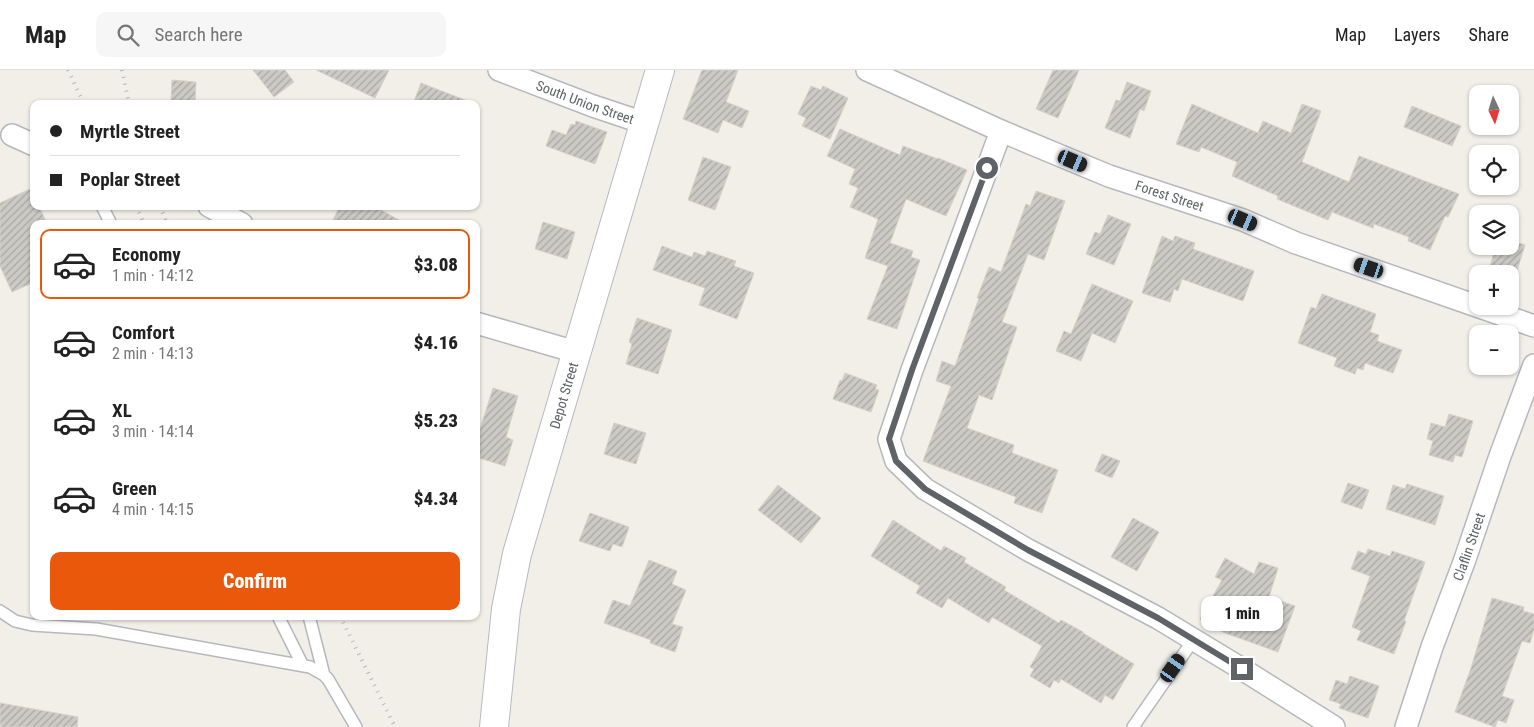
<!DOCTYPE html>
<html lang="en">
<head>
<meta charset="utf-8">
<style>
  body { margin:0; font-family:"Roboto Condensed",sans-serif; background:#f6f6f6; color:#222; height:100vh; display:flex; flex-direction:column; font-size:19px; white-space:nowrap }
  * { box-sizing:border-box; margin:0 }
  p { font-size:16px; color:#767676 }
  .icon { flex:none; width:28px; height:28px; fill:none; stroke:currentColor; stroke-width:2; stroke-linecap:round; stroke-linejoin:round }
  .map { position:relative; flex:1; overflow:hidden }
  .panel { position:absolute; left:30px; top:150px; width:450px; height:400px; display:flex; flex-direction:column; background:#fff; border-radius:10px; box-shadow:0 1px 4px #0004 }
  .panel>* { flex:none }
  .banner { position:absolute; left:30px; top:30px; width:450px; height:110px; border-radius:10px; box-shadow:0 1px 4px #0004; display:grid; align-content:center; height:110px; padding:0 20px; background:#fff }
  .needle { width:32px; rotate:176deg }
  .tools { position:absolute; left:1469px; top:15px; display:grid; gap:10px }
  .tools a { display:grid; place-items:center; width:50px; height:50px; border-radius:10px; background:#fff; box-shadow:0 1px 4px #0004; font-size:25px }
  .end { position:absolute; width:22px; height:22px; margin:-11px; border:6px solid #5f6368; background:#fff; box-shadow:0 0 0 2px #fff }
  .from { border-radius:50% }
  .bubble { position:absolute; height:35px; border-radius:10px; background:#fff; box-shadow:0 1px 4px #0004; font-size:16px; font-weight:800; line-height:35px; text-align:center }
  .car { position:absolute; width:15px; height:30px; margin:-15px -8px; border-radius:6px; box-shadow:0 0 4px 1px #0007; background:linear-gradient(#222 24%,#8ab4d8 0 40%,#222 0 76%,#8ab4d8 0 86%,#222 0) }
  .banner b { display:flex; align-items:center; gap:18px; height:48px; font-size:19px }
  .banner b+b { border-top:1px solid #e0e0e0 }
  .banner i { width:12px; height:12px; background:#222 }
  ul { padding:9px 0 0; list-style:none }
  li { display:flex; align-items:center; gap:15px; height:70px; margin:0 10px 8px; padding:0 10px; border:2px solid transparent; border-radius:10px }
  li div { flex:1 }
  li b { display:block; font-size:19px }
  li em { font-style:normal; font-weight:800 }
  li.current { border-color:#ea580c }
  li>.icon { width:45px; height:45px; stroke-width:1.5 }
  .button { display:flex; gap:10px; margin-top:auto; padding:10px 20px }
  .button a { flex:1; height:58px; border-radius:10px; background:#ea580c; color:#fff; font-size:20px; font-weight:800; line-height:58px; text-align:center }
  header { display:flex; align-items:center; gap:30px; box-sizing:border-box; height:70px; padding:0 25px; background:#fff; border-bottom:1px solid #e0e0e0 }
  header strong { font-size:24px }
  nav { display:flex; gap:28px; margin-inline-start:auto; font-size:18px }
  .search { width:350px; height:45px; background:#f6f6f6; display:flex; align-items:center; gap:12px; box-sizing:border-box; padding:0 18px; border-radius:10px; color:#767676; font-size:19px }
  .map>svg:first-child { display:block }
</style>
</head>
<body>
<header>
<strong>Map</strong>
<div class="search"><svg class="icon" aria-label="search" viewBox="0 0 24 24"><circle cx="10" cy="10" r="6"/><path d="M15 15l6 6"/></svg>Search here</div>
<nav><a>Map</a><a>Layers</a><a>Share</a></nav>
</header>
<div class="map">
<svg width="1534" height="657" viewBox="0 0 1534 657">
  <defs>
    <pattern id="building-hatch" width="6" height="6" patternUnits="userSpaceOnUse" patternTransform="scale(1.25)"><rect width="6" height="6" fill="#cccac5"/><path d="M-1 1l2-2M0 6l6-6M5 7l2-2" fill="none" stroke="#a9a8a4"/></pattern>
  </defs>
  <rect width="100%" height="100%" fill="#f1efe8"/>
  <path fill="url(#building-hatch)" stroke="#d6d1c6" d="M253 0H285L294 12 274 27Z
    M316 0H389L375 28Z
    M702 0H738L726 32 749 41 742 58 723 50 718 63 683 49Z
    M1053 0H1079L1058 48 1036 39Z
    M172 10 196 12 195 33 171 31Z
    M1127 12 1151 21 1144 41 1140 39 1130 68 1105 58 1116 30 1120 31Z
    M421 13 470 32V34H413Z
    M811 16 821 20 823 16 848 28 830 69 802 56 806 48 798 44Z
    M1192 34 1258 63 1263 51 1291 63 1302 34 1321 41 1302 92 1349 112 1359 86 1459 124 1448 147 1445 146 1430 180 1408 171 1409 167 1374 154 1373 158 1332 142 1328 150 1277 129 1278 126 1232 106 1237 92 1201 77 1199 82 1176 74Z
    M1412 36 1461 56 1452 76 1404 57Z
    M576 51 607 62 595 94 546 76 552 60 566 65 571 54 575 55Z
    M840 59 900 85 903 76 938 89V88L967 100 946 146 906 129 890 173 913 181 911 187 920 190 897 259 867 249 888 196 865 188 878 149 850 137 858 118 849 114 855 99 827 86Z
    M703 87 731 97 715 140 688 130Z
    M30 119 34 126V136H39L47 154H34V212L12 222 0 196V133Z
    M1036 121 1065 131 1044 190 1028 184 1002 252 1017 257 992 330 979 325 967 358 1014 375 1012 383 1058 400 1042 443 1014 433 1016 427 923 391 951 316 936 311 942 291 955 296 979 228H977L989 197 1001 202 1026 134 1030 136Z
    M340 136H374L406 154H331Z
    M1108 145 1131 154 1114 195 1086 184 1095 162 1100 164Z
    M543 152 575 162 567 189 535 179Z
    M1162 166 1173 171 1175 166 1195 173 1193 179 1254 201 1243 231 1182 209 1178 221 1174 219 1170 232 1142 223Z
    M1510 170 1525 175 1516 204 1490 196 1496 176H1510Z
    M662 176 692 187 694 182 705 186 707 181 736 191 734 196 754 203 737 249 699 235 705 218 653 200Z
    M1092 214 1133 231 1115 273 1092 263 1081 291 1056 281 1064 261 1071 264Z
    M1322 224 1376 244 1370 262 1379 265 1377 271 1402 280 1393 303 1365 293 1363 300 1357 298 1355 304 1334 296 1337 288 1298 273 1311 237 1316 239Z
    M637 248 672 260 658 304 626 294 632 274 629 272Z
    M845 303 877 315 875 319 879 320 871 342 833 329 840 310 842 311Z
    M493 318 518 326 506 367 513 370 505 396 476 387V372Z
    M1449 344 1473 351 1462 387 1455 385 1453 392 1429 385 1433 371 1427 369 1431 353 1445 357Z
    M614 353 646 363 636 394 604 384Z
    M1102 384 1120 391 1112 408 1095 401Z
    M1348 413 1369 420 1362 439 1341 432Z
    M1407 414 1444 426 1435 455 1386 439 1393 415 1405 419Z
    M778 415 821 448 801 473 758 440Z
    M590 443 629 457 622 477 613 474 610 481 579 471Z
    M1133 448 1159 462 1137 501 1111 487Z
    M893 450 941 481 944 476 966 488 964 492 1006 517 1004 520 1059 553 1061 550 1083 562V563L1134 594 1113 630 1105 625 1101 633 1061 609 1059 613 1054 610 1050 618 1030 606 1034 599 1030 597 1042 576 992 547 989 553 948 528 942 538 916 523 920 516 871 486Z
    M1368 479 1390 486 1392 481 1425 492 1404 551H1406L1394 584 1357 570 1361 561 1352 557 1370 506 1351 499 1358 481 1366 484Z
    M1225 488 1254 504 1259 492 1278 498 1269 527 1295 536 1278 582 1225 563 1200 549 1222 510 1215 507Z
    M649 490 677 501 672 514 686 520 672 554 683 557 675 582 650 573 651 570 604 553 613 530 630 536Z
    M1492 528 1524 537 1523 541 1534 544V559L1530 573 1522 571 1502 626 1514 630 1506 653 1498 650 1495 657 1455 642 1471 598Z
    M1350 606 1379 616 1368 648 1339 638 1341 634 1329 630 1336 610 1347 614Z
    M0 633 78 647 77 657H0Z"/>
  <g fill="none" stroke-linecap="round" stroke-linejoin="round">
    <defs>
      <path id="lane" d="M102 136 111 154
        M0 541 15 551 32 555 96 559 310 597 324 605 328 609 356 657
        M278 546 303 596
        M309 546 324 605
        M1133 657 1194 569"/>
      <g id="street">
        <path id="s1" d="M499 0 593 36 644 53"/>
        <path id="s2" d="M867 0 1001 61 1109 106 1243 150 1296 173 1534 256"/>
        <path d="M1001 61 953 191 912 300 889 369 896 391 925 419 1028 480 1158 548 1242 599 1334 657"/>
        <path d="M12 65 34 75"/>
        <path d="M209 136 242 154"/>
        <path d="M476 253 576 282"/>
        <path id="s3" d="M1406 657 1432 577 1464 492 1500 386 1534 295"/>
      </g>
      <g id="secondary">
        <path id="s4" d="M494 657 506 539 517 484 660 0"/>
      </g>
    </defs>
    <use href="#lane" stroke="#b5b8bc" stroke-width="14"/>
    <use href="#street" stroke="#b5b8bc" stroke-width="24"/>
    <use href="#secondary" stroke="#b6babf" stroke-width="30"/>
    <use href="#lane" stroke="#fff" stroke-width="11"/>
    <use href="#street" stroke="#fff" stroke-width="21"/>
    <use href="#secondary" stroke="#fff" stroke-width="28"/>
    <path stroke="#b6b7b8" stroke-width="4" stroke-dasharray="1 6" stroke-linecap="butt" d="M68 0 84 34
      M122 0 129 34
      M136 136 144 154
      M160 136 167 154
      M340 546 395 657"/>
  </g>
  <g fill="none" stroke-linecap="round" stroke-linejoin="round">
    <path stroke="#5f6368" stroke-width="6" d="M987 98 912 300 889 369 896 391 925 419 1028 480 1158 548 1242 599"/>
  </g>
  <g text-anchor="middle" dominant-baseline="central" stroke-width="4" stroke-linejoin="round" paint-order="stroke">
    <g font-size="14" fill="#5f6368" stroke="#fff">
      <text stroke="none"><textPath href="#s1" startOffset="92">South Union Street</textPath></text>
      <text stroke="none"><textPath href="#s2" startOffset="328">Forest Street</textPath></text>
      <text stroke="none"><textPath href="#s4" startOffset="340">Depot Street</textPath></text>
      <text stroke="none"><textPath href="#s3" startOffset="191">Claflin Street</textPath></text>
    </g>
  </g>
</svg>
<div class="tools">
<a><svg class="needle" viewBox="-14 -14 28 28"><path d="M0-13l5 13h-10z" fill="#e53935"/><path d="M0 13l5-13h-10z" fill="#767676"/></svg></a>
<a><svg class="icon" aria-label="locate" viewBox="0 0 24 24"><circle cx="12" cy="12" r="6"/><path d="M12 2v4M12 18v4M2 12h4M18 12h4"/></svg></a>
<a><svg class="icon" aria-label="layers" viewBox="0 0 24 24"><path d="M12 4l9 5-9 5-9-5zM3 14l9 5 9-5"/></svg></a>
<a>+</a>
<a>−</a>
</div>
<i class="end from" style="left:987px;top:98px"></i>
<i class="end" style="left:1242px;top:599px"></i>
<div class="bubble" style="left:1201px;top:526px;width:82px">1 min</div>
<i class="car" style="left:1073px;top:91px;rotate:113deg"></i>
<i class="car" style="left:1243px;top:150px;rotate:113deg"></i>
<i class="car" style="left:1369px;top:198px;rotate:289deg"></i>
<i class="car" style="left:1173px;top:598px;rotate:35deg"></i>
<div class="banner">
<b><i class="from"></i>Myrtle Street</b>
<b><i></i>Poplar Street</b>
</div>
<section class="panel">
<ul>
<li class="current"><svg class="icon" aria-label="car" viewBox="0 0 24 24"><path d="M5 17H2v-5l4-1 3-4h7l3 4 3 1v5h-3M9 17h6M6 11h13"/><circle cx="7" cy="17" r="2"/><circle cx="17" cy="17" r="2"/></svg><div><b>Economy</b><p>1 min · 14:12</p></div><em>$3.08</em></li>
<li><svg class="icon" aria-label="car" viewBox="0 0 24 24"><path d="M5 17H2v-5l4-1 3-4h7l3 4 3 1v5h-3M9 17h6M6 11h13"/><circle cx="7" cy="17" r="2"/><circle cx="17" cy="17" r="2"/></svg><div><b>Comfort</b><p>2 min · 14:13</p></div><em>$4.16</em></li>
<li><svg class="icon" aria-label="car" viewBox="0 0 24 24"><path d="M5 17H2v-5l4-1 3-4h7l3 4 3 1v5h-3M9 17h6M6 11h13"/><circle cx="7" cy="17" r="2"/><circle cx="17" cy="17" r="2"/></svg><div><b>XL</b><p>3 min · 14:14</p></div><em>$5.23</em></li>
<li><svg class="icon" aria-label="car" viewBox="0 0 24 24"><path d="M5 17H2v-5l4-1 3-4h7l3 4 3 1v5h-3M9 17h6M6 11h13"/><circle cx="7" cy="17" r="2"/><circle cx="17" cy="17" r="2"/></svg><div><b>Green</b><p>4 min · 14:15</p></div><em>$4.34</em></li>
</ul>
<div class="button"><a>Confirm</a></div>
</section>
</div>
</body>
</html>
